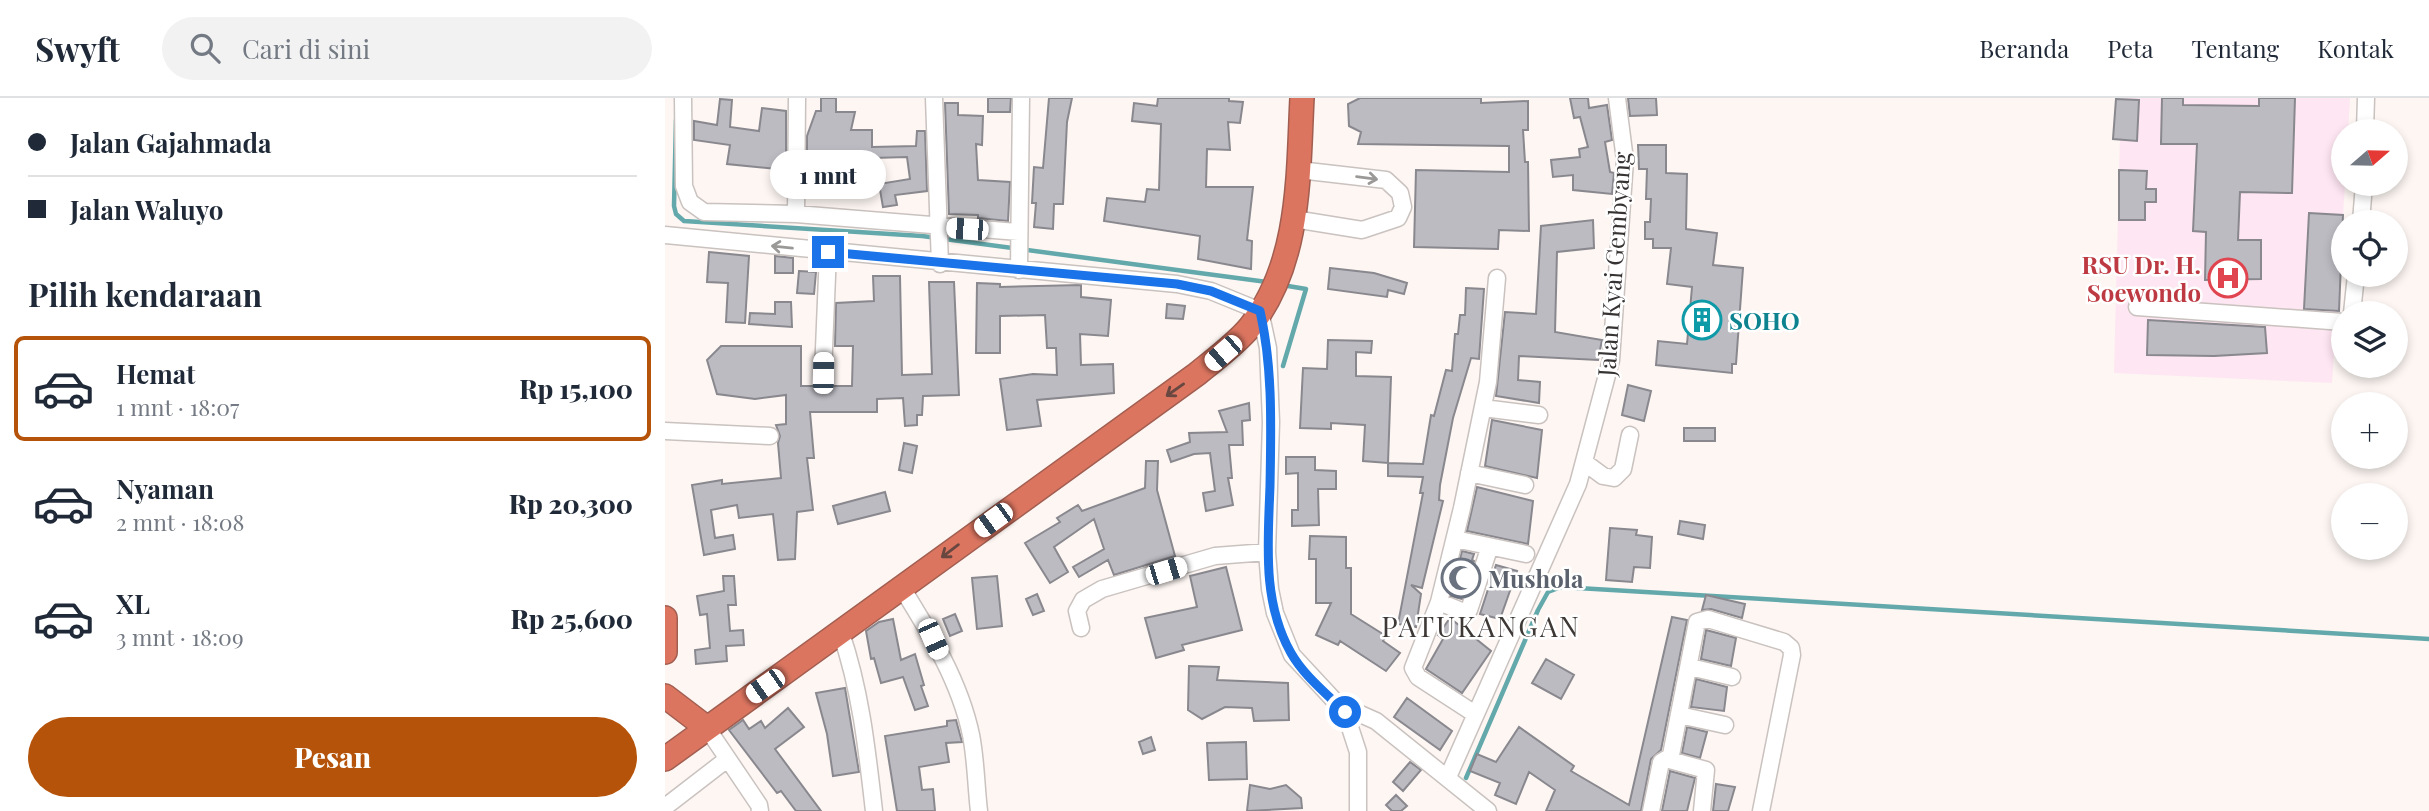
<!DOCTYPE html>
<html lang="id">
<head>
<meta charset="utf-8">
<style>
  body { margin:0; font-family:"Playfair Display",serif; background:#f2f2f3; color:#1f2937; height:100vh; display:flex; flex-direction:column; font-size:26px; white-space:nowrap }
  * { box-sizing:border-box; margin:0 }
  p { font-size:23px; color:#747a83 }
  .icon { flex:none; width:38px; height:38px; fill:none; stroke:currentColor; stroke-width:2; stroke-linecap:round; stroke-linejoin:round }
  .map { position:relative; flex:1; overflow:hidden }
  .side { display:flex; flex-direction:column; background:#fff; width:665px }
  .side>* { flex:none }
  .hud { display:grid; align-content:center; height:154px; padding:0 28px; background:#fff }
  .needle { width:46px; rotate:70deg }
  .buttons { position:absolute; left:1666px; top:21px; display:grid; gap:14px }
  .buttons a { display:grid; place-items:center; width:77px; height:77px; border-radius:50%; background:#fff; box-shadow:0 4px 10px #0003; font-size:35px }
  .end { position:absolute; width:32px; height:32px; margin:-16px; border:9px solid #1a73e8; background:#fff; box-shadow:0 0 0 4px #fff }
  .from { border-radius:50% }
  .bubble { position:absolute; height:49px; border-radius:24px; background:#fff; box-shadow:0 4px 10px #0003; font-size:23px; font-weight:800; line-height:49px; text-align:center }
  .car { position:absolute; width:21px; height:42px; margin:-21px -10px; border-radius:9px; box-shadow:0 0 5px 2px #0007; background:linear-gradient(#fff 24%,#345 0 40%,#fff 0 76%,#345 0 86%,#fff 0) }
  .hud b { display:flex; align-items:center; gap:24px; height:66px; font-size:26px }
  .hud b+b { border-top:2px solid #e0e1e3 }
  .hud i { width:18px; height:18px; background:#1f2937 }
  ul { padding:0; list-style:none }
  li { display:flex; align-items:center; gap:21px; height:105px; margin:0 14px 10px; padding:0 14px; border:4px solid transparent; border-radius:10px }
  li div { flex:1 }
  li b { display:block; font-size:26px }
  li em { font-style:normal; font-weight:800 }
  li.current { border-color:#b45309 }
  li>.icon { width:63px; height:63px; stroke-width:1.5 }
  h2 { padding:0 28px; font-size:32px; line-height:84px }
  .primary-button { display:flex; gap:14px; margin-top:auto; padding:14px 28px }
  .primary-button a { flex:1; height:80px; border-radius:42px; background:#b45309; color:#fff; font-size:28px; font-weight:800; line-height:80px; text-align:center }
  header { display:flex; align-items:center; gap:42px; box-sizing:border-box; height:98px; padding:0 35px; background:#fff; border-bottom:2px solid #e0e1e3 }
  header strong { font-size:33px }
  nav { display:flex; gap:38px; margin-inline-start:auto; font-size:24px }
  .search { width:490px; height:63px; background:#f2f2f3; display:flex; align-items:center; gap:18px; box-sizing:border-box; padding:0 24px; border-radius:38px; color:#747a83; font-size:26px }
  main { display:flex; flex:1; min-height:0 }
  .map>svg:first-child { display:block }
</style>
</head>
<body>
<header>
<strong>Swyft</strong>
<div class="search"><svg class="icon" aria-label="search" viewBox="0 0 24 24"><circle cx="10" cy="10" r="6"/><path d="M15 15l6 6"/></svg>Cari di sini</div>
<nav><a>Beranda</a><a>Peta</a><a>Tentang</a><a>Kontak</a></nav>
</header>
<main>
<section class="side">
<div class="hud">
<b><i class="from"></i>Jalan Gajahmada</b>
<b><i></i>Jalan Waluyo</b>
</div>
<h2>Pilih kendaraan</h2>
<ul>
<li class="current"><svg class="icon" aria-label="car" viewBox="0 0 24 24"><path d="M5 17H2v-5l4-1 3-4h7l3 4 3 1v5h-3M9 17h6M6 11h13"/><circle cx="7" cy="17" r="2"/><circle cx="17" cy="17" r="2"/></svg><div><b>Hemat</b><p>1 mnt · 18:07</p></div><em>Rp 15,100</em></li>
<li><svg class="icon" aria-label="car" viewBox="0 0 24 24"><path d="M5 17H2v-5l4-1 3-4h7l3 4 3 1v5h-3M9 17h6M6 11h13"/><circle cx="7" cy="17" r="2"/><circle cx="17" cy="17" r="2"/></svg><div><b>Nyaman</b><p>2 mnt · 18:08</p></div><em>Rp 20,300</em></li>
<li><svg class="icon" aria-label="car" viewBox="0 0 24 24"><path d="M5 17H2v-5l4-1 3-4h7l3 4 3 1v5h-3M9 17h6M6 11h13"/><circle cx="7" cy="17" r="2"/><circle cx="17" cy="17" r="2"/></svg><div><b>XL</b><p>3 mnt · 18:09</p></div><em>Rp 25,600</em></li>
</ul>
<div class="primary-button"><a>Pesan</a></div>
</section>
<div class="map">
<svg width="1764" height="713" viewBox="0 0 1764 713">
  <rect width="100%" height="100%" fill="#fdf6f3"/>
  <path fill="#fee6f2" d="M1456 0H1685L1683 33H1678L1680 86 1667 285 1449 275Z"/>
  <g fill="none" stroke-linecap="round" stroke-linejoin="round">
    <path stroke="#63a9ab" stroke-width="4.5" d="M11 22 9 108 11 116 19 123 257 138 602 184
      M617 187 641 191 618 268
      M801 680 873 512 883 494 896 489 1764 541"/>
  </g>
  <path fill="#bcbbc2" stroke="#89888e" stroke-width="2" d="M156 0H171V14H190L186 32H207V49L251 48 252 33H260L262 93 230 97 232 107 218 109 214 86 245 81 242 59 208 60 209 85 189 86V91L142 86V38L151 13H156Z
    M323 0H346L345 14H323Z
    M384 0H407L402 24 398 106H389L388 131 369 129 371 105H367L369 69 378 70Z
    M493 0H564V3L578 4 575 25 563 24 565 52 542 51 541 89H588L582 142 587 143 586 171 533 161 535 138 439 123 442 100 480 104 482 91 494 92 496 26 467 23 469 5 492 8Z
    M695 0H816V5L863 3V32H858L860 64H863L864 133 834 132 833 151 749 149 751 72 844 74V48L693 46 696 34 684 28 683 6Z
    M905 0H923L924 10 942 7 947 42 940 44 945 74 949 75 947 96 908 92V77L888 79 886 62 915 59 914 51 923 49 915 19 909 20Z
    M963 0H991L992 17 965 18Z
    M1497 0H1518V7L1594 8V0H1630L1627 95 1575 94 1573 142H1596V181L1540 182 1541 134 1528 133 1532 46H1496Z
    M55 1 67 2 65 29 94 33 97 10 121 13V72L62 66 65 47 29 42V23L52 27Z
    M1451 1 1474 2 1472 43 1448 41Z
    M280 5H293V17L318 18 317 47 311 46 313 82 345 84 343 123 313 120V117L284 116Z
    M973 47H1001V75L1022 76 1021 131 1052 135 1048 167 1078 170 1071 266H1067V275L991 267 993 243 1022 246 1027 189 1002 186 1006 150H988V141H980V124H985L986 101H981L982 71H974Z
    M1454 72 1482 73 1481 91H1491V104H1480V122H1454Z
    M1644 115 1678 117 1674 213 1639 211Z
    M928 122 929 150 892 154 890 234 937 242 933 262 854 258 853 282 875 284 874 305 831 298 840 214 871 216 876 128Z
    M44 154 84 158 80 225 61 224 63 185 42 184Z
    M110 158 128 160V175H110Z
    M665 170 709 175 742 185 739 196 723 192 722 199 663 191Z
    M134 173 151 174 149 196 132 195Z
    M208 178H235L237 277 267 276 264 184H289L294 297 258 298 257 317H252V327L240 328 238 300 212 301V314H145L149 360H142L148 412 132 414 130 461 113 462 108 416 74 420 72 407 46 412 50 440 68 437 70 451 39 457 27 387 57 382V386L116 380 113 345 115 338 111 327 121 326V297L90 301 52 296 42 262 56 248H136V288H187L188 248H170L171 205 209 203Z
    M312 185 335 186V189L416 187V199L446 202 443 238 415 236 416 267 448 266 449 295 372 302 376 328 342 332 335 281 368 276 392 277 391 250H382L380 217 335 218V255H311Z
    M801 190 819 191 814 261 806 260 788 320 775 387 774 402 778 403 757 490 746 487 756 496 751 529 733 526 758 395H755L758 379 723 378V365L758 366 766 317 769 318 781 272 787 273 790 236H793L795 217H800Z
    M110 204H126L127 229 84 226 85 215 110 216Z
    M502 206 520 208 518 221 501 220Z
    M1483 222 1600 229 1602 255 1549 258 1482 257Z
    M663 242 707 243 706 255 691 254V278L726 279 723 365 698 363 700 327 666 325V331L635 330 638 270 662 271Z
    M963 287 986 293 979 323 957 317Z
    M584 305 585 322 577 323 578 347H564L567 380H563L568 407 541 413 538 395 550 393 545 355 529 356 506 364 502 352 525 344 524 335 562 334 554 313Z
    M827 322 877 332 872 380 820 368Z
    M1019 330H1050V343H1019Z
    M239 345 252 348 247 375 234 372Z
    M621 359H650V372L671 373V391H653L654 427 627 428V412H633V375L621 376Z
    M481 363H493L492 392 510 458 449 477 443 462 414 479 408 469 439 451 429 421 389 449 403 474 385 485 360 445 395 424 392 420 413 407 417 413 480 390Z
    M812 389 868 403 863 446 802 433Z
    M220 394 225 413 173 426 168 408Z
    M1015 423 1040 427 1038 441 1013 436Z
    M945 430 972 432 971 437 987 439 985 470 969 469 967 484 941 482Z
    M645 438 681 439V470H686V516L721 538 718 543 735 555 721 573 675 543 673 547 651 537 666 505H651V461H644Z
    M797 453 809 456 807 462 809 463 797 501 786 498Z
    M831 467 852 473 835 521 815 516Z
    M561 469 577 532 517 547 519 552 491 560 480 520 532 509 525 478Z
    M58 478H69L71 507H63L65 533 78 532 79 547 61 548 62 563 31 566 30 552 45 550 42 516 35 517 32 498 59 493Z
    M332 478 337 528 312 531 307 480Z
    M372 496 379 513 368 517 361 501Z
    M1041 497 1080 506 1077 520 1046 511 1037 512Z
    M290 516 297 533 285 538 278 521Z
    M1007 519 1022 522 996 652 986 661 976 713H881L890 692 864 674 851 706 830 697 835 685 805 673 812 656 831 664 854 629 909 668 906 673 964 707Z
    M785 520 826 553 797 595 761 571 778 541 773 537Z
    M228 521 236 562 250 556 259 587 256 588 263 608 250 612 238 579 216 585 209 560 206 561 201 533 214 524Z
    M1041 532 1071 540 1066 568 1036 561Z
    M881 561 909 577 896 601 867 585Z
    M524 568 554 569 552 582 623 585 624 622 589 623 587 610 560 609 537 621 523 612Z
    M1031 581 1062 589 1059 613 1026 609Z
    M180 590 194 674 168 678 162 636 151 595Z
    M742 600 787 633 775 652 729 619Z
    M123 610 139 629 110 651 156 713H131L116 693 112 695 64 632 78 622 84 631 96 623 100 630Z
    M291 622 297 644 281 645 284 664 254 669 257 692 268 691 270 713H232L220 638 282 628V623Z
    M1022 629 1042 634 1035 660 1017 655Z
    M486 639 490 652 478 656 474 644Z
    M581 644 582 681 544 682 542 645Z
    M745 664 756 672 738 693 728 684Z
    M1005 673 1030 680 1022 713H997Z
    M1051 686 1070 689 1063 713H1048Z
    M585 687 605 691 621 687 636 700 637 710 582 713Z
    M731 697 742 708 736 713H727L721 707Z"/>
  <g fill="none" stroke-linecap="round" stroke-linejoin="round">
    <defs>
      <path id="minor" d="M18 0 19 88 25 104 39 114 131 116 354 134
        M269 0 275 166
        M1700 33 1701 0
        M131 116 132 0
        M629 121 697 132 733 120 738 109 735 95 721 82 634 72
        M1696 124 1699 86
        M0 137 512 186 546 193 595 213 603 250 606 324 602 454 605 491 610 515 627 557 680 614 693 654V713
        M354 172 356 0
        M1472 209 1678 224
        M1687 215 1691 177
        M158 275 163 154
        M818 310 874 317
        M0 333 105 338
        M919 364 938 378 949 380 958 371 965 337
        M804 375 860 387
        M790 441 861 456
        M237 490C265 535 295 584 306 637 311 662 311 688 314 713
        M774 504 799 514 804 512 824 451
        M416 530 412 513 418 502 437 491 550 458 602 454
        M176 535C196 594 202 652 209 713
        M1025 569 1067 579
        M680 614 693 615 711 623 823 713
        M810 616 753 579 748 570 774 504 797 410 823 284 832 180
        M1014 617 1060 627
        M42 630 94 707 95 713
        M1005 662 1032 524 1043 521 1119 544 1126 550 1127 557 1096 713
        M783 679 913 386 946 262 960 62 952 0
        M0 709 61 662
        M986 713 996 664 1001 661 1041 672 1037 713"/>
      <path id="highway" d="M0 520V554
        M0 598 42 630
        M0 661 532 276C550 261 570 247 585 229 636 165 633 77 637 0"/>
    </defs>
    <use href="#minor" stroke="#c9c2bf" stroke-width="19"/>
    <use href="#highway" stroke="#a15e50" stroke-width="26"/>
    <use href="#minor" stroke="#fff" stroke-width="16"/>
    <use href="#highway" stroke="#db7560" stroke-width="23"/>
  </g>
  <defs><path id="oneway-shaft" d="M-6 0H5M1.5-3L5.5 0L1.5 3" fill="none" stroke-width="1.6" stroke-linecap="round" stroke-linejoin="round" transform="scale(1.75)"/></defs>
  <g stroke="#9a9998">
    <use href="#oneway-shaft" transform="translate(702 80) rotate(7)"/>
    <use href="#oneway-shaft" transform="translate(117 149) rotate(-174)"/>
  </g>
  <g stroke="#684740">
    <use href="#oneway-shaft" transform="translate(510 292) rotate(145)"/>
    <use href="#oneway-shaft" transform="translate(285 453) rotate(143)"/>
  </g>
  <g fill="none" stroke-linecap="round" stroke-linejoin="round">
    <path stroke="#1a73e8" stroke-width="9" d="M163 154 512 186 546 193 595 213C608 270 606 329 605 388 603 445 597 504 626 555 639 578 662 596 680 614"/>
  </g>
  <defs>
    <symbol id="hospital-ring" viewBox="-11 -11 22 22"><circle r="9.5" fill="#fff" stroke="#e0444e" stroke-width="1.5"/><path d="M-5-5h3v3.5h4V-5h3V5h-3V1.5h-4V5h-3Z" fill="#e0444e"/></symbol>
    <symbol id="building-ring" viewBox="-11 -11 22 22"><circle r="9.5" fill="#fff" stroke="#0f9aa8" stroke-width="1.5"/><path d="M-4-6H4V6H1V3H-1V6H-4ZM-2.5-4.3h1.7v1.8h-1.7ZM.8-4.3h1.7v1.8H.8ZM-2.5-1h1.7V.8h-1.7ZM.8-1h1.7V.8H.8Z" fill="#0f9aa8"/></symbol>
    <symbol id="mosque-ring" viewBox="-11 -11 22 22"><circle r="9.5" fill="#fff" stroke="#6b7280" stroke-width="1.5"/><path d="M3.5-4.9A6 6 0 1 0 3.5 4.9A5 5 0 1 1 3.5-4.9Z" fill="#6b7280"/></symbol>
  </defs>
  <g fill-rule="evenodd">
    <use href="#hospital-ring" x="1541" y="158" width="44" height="44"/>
    <use href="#building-ring" x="1015" y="200" width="44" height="44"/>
    <use href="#mosque-ring" x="774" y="458" width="44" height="44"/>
  </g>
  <g text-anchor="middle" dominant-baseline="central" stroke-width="5" stroke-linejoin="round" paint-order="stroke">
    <g font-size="24" fill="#363332" stroke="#fff">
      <text transform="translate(948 166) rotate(-86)">Jalan Kyai Gembyang</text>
    </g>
    <g font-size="24" font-weight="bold" fill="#be3a42" stroke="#fff" text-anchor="end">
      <text x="1536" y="166">RSU Dr. H.<tspan x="1536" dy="28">Soewondo</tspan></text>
    </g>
    <g font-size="24" font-weight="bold" fill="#0d838f" stroke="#fff" text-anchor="start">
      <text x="1064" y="222">SOHO</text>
    </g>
    <g font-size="24" font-weight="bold" fill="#5b616d" stroke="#fff" text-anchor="start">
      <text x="823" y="480">Mushola</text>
    </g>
    <g font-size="28" letter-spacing="2" fill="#3e3936" stroke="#fff">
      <text x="816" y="527">PATUKANGAN</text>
    </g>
  </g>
</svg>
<div class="buttons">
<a><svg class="needle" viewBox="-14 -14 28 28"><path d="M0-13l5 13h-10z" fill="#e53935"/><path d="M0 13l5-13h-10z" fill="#747a83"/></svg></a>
<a><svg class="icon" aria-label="locate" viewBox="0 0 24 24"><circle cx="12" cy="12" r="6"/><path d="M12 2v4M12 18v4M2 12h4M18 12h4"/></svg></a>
<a><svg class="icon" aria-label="layers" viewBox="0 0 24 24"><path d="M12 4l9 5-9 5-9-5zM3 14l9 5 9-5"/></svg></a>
<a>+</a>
<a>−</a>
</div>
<i class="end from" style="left:680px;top:614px"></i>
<i class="end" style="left:163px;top:154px"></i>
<div class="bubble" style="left:105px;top:52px;width:116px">1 mnt</div>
<i class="car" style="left:302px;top:131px;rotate:274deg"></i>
<i class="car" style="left:558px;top:255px;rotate:229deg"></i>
<i class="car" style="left:158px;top:275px;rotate:1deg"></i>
<i class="car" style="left:328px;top:422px;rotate:234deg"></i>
<i class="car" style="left:501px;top:473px;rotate:73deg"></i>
<i class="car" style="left:268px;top:541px;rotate:156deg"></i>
<i class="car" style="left:100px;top:588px;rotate:235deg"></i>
</div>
</main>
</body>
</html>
